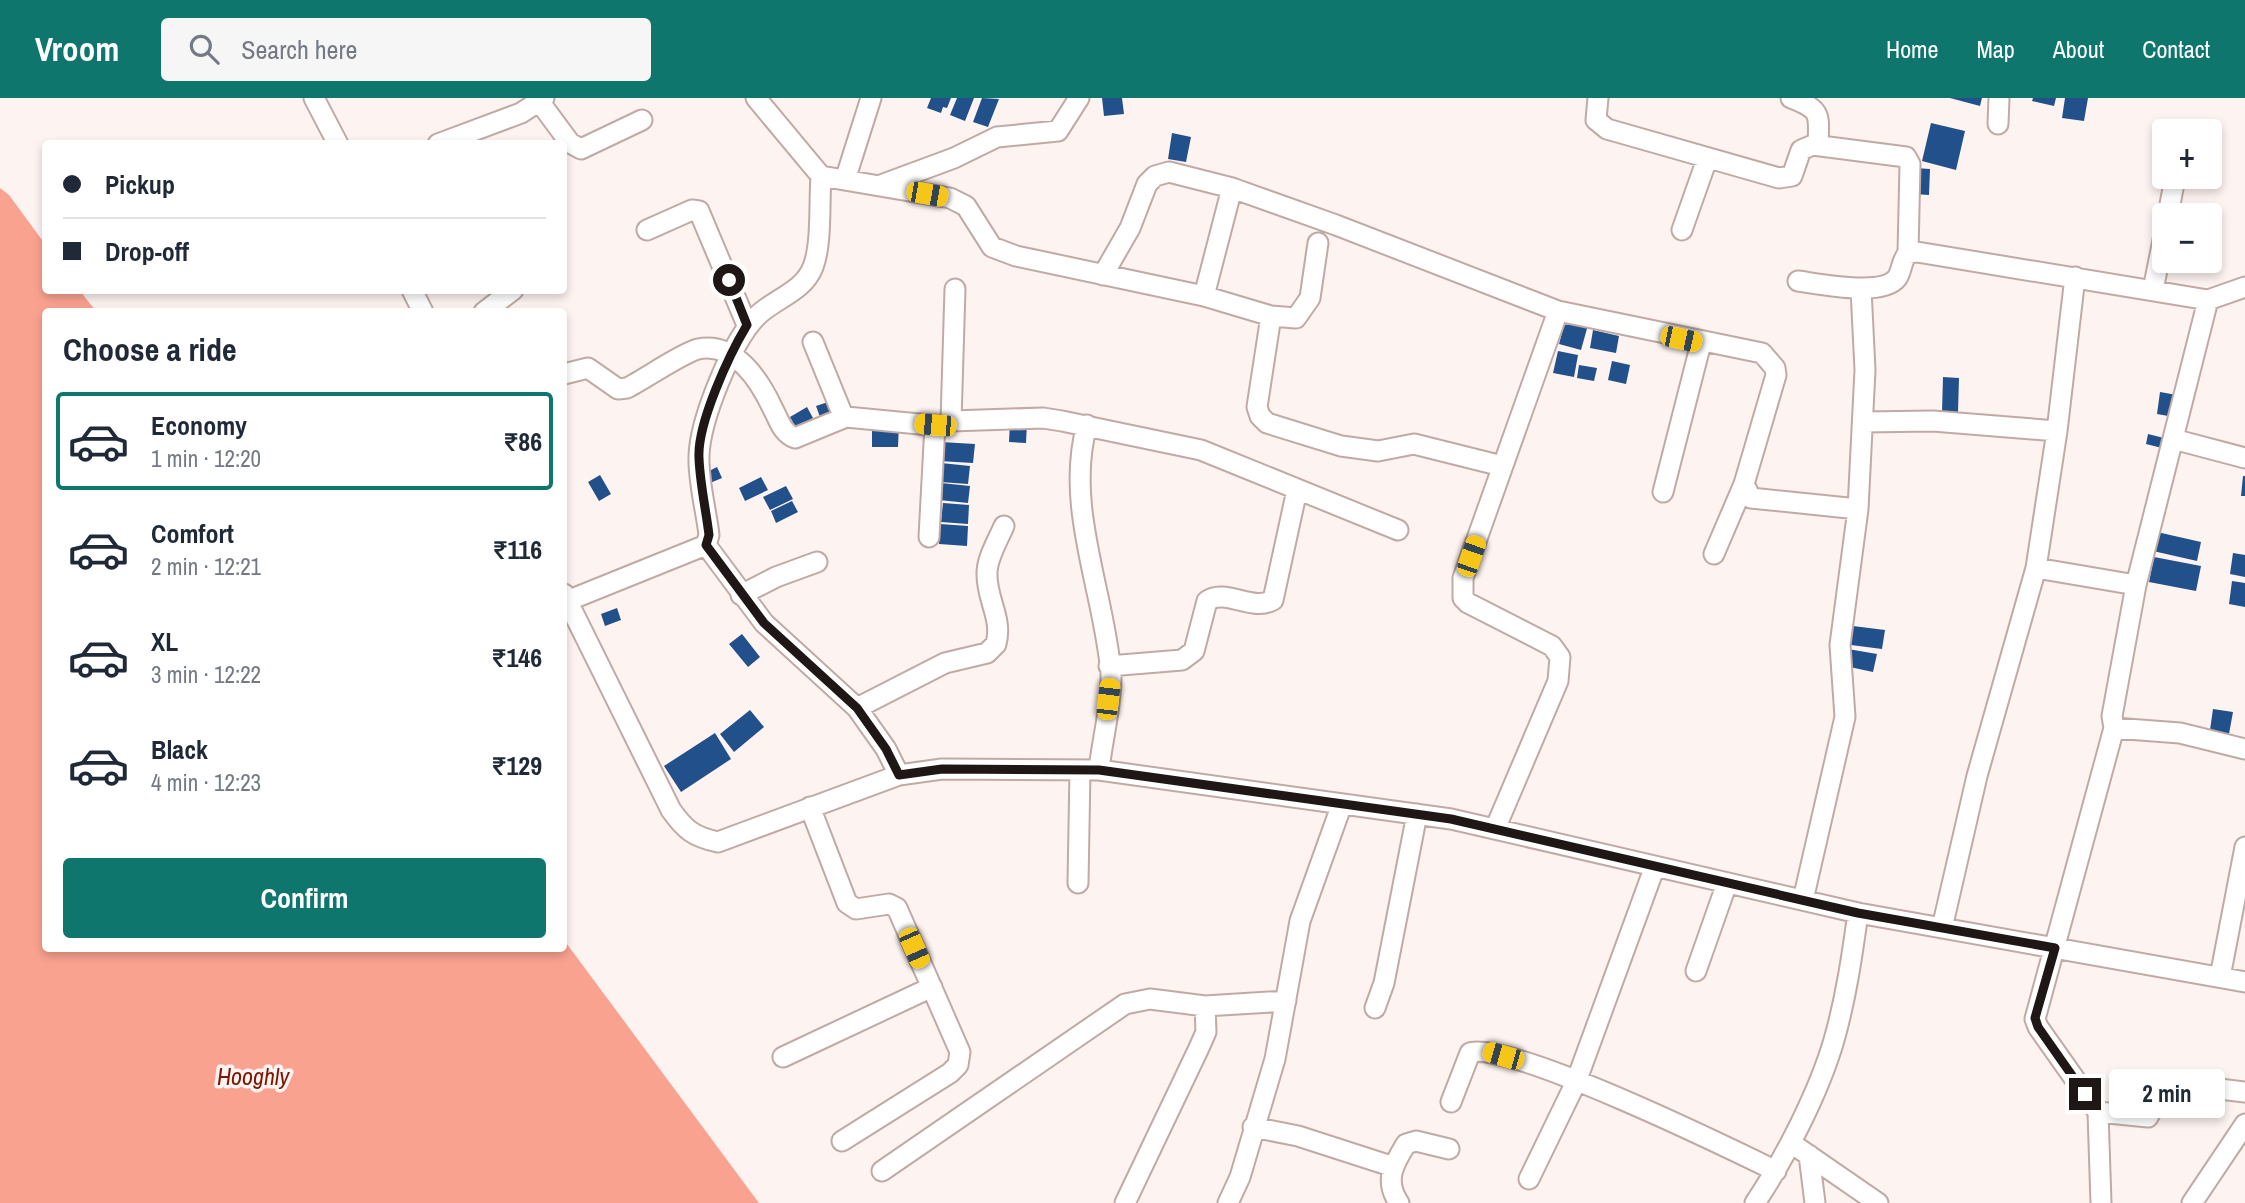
<!DOCTYPE html>
<html lang="en">
<head>
<meta charset="utf-8">
<style>
  body { margin:0; font-family:"Archivo Narrow",sans-serif; background:#f6f6f7; color:#1f2937; height:100vh; display:flex; flex-direction:column; font-size:26px; white-space:nowrap }
  * { box-sizing:border-box; margin:0 }
  p { font-size:23px; color:#747a83 }
  .icon { flex:none; width:38px; height:38px; fill:none; stroke:currentColor; stroke-width:2; stroke-linecap:round; stroke-linejoin:round }
  .map { position:relative; flex:1; overflow:hidden }
  .panel { position:absolute; left:42px; top:210px; width:525px; height:644px; display:flex; flex-direction:column; background:#fff; border-radius:7px; box-shadow:0 4px 10px #0003 }
  .panel>* { flex:none }
  .guide { position:absolute; left:42px; top:42px; width:525px; height:154px; border-radius:7px; box-shadow:0 4px 10px #0003; display:grid; align-content:center; height:154px; padding:0 21px; background:#fff }
  .fabs { position:absolute; left:2152px; top:21px; display:grid; gap:14px }
  .fabs a { display:grid; place-items:center; width:70px; height:70px; border-radius:7px; background:#fff; box-shadow:0 4px 10px #0003; font-size:35px }
  .end { position:absolute; width:32px; height:32px; margin:-16px; border:9px solid #1f1715; background:#fff; box-shadow:0 0 0 4px #fff }
  .from { border-radius:50% }
  .bubble { position:absolute; height:49px; border-radius:7px; background:#fff; box-shadow:0 4px 10px #0003; font-size:23px; font-weight:700; line-height:49px; text-align:center }
  .car { position:absolute; width:21px; height:42px; margin:-21px -10px; border-radius:9px; box-shadow:0 0 5px 2px #0007; background:linear-gradient(#f5c518 24%,#345 0 40%,#f5c518 0 76%,#345 0 86%,#f5c518 0) }
  .guide b { display:flex; align-items:center; gap:24px; height:66px; font-size:26px }
  .guide b+b { border-top:2px solid #e0e1e3 }
  .guide i { width:18px; height:18px; background:#1f2937 }
  ul { padding:0; list-style:none }
  li { display:flex; align-items:center; gap:21px; height:98px; margin:0 14px 10px; padding:0 7px; border:4px solid transparent; border-radius:7px }
  li div { flex:1 }
  li b { display:block; font-size:26px }
  li em { font-style:normal; font-weight:700 }
  li.current { border-color:#0f766e }
  li>.icon { width:63px; height:63px; stroke-width:1.5 }
  h2 { padding:0 21px; font-size:32px; line-height:84px }
  .button { display:flex; gap:14px; margin-top:auto; padding:14px 21px }
  .button a { flex:1; height:80px; border-radius:7px; background:#0f766e; color:#fff; font-size:28px; font-weight:700; line-height:80px; text-align:center }
  header { display:flex; align-items:center; gap:42px; box-sizing:border-box; height:98px; padding:0 35px; background:#0f766e; color:#fff }
  header strong { font-size:33px }
  nav { display:flex; gap:38px; margin-inline-start:auto; font-size:24px }
  .search { width:490px; height:63px; background:#f6f6f7; display:flex; align-items:center; gap:18px; box-sizing:border-box; padding:0 24px; border-radius:7px; color:#747a83; font-size:26px }
  .map>svg:first-child { display:block }
</style>
</head>
<body>
<header>
<strong>Vroom</strong>
<div class="search"><svg class="icon" aria-label="search" viewBox="0 0 24 24"><circle cx="10" cy="10" r="6"/><path d="M15 15l6 6"/></svg>Search here</div>
<nav><a>Home</a><a>Map</a><a>About</a><a>Contact</a></nav>
</header>
<div class="map">
<svg width="2245" height="1105" viewBox="0 0 2245 1105">
  <rect width="100%" height="100%" fill="#fdf3f1"/>
  <path fill="#faa290" d="M0 90 9 97 45 146 46 192 80 193 96 213 46 214V850H564V842L759 1105H0Z"/>
  <path fill="#22508a" d="M931 0H951L947 10 943 9 941 15 927 10Z
    M957 0H974L965 23 950 17Z
    M982 0 999 1 988 29 973 24Z
    M1102 0H1122L1124 16 1104 18Z
    M1950 0H1982L1980 8Z
    M2033 0H2056L2054 8 2032 3Z
    M2065 0H2088L2084 23 2062 20Z
    M1931 25 1965 33 1956 72 1922 63Z
    M1172 35 1191 39 1186 64 1168 61Z
    M1915 70 1930 71 1929 97 1914 96Z
    M1566 220 1588 227 1581 252 1559 246Z
    M1593 232 1619 238 1616 255 1590 250Z
    M1558 253 1578 257 1574 279 1553 275Z
    M1612 263 1630 267 1626 286 1608 282Z
    M1579 267 1597 270 1594 283 1577 280Z
    M1943 279 1959 280 1958 314H1942Z
    M2160 294 2177 297 2174 319 2157 316Z
    M831 303 834 314 820 319 816 308Z
    M807 309 813 320 796 330 790 319Z
    M1010 323 1027 324 1026 345 1009 344Z
    M872 325 899 326 898 349H872Z
    M2148 336 2168 341 2166 351 2146 346Z
    M941 344 975 346 973 365 939 363Z
    M941 365 970 368 968 386 940 384Z
    M717 369 722 380 710 385 705 375Z
    M600 377 611 396 599 403 588 384Z
    M2243 378H2245V398H2241Z
    M761 379 768 392 745 403 739 390Z
    M941 385 970 388 968 405 939 402Z
    M786 388 793 401 770 412 763 399Z
    M792 403 798 414 776 425 771 413Z
    M943 405 969 407 968 426 941 424Z
    M940 426 968 428 967 448 939 446Z
    M2157 434 2201 444 2197 463 2153 453Z
    M2233 455 2245 457V479L2230 476Z
    M2154 459 2201 468 2196 493 2149 484Z
    M2232 483 2245 485V509L2229 506Z
    M617 510 621 522 605 528 601 516Z
    M1853 528 1885 532 1882 551 1851 547Z
    M742 536 760 559 748 569 729 546Z
    M1848 551 1877 556 1873 574 1845 568Z
    M2213 611 2233 614 2229 636 2210 632Z
    M750 612 764 629 734 654 720 636Z
    M715 635 731 661 681 694 664 668Z"/>
  <g fill="none" stroke-linecap="round" stroke-linejoin="round">
    <defs>
      <path id="minor" d="M314 0 338 46
        M756 0 821 78 950 100 966 108 992 149 1016 158 1204 198 1271 218 1296 220 1310 200 1318 145
        M1598 0 1596 22 1607 31 1779 80 1792 78 1801 52 1813 47 1906 59 1910 66 1908 155
        M1791 0C1822 12 1819 16 1818 47
        M539 3 570 45 581 51 642 22
        M1998 26 1999 0
        M438 46 521 15 544 0
        M821 78C819 104 822 146 813 169 803 194 776 200 758 217 732 242 700 322 699 358 698 383 706 411 709 437L706 447 764 525 857 610 886 651 899 677
        M845 82 871 0
        M881 87 954 60 997 39 1058 33 1079 0
        M2168 117 2175 80
        M647 132 692 112 699 113 747 227
        M1682 132 1707 61
        M1103 177 1130 130 1147 86 1155 78 1169 74 1232 90 1336 127 1558 213 1762 255 1775 270 1776 277 1744 386 1751 400 1858 411
        M1798 183C1820 186 1882 199 1897 180 1902 173 1901 163 1908 155L1917 154 2208 202 2245 189
        M412 192 423 214
        M2153 192 2165 132
        M1204 198 1232 90
        M484 214 513 192
        M1271 218 1257 309 1260 318 1267 325 1341 348 1378 353 1414 346 1502 368
        M813 244 844 320
        M564 276 588 270 618 291 627 290C645 281 682 255 698 251 735 243 760 283 773 311 779 322 782 335 795 340L846 319 940 328 951 323 1043 320 1062 323 1201 352 1398 432
        M951 323 955 191
        M1863 324 1933 323 2057 333 2036 470 1977 678 1942 830
        M1087 327C1064 408 1105 496 1111 576 1112 606 1102 642 1099 672
        M2057 333 2075 179
        M2173 341 2245 360
        M1663 394 1701 245
        M929 439 935 327
        M1714 456 1744 386
        M2036 470 2136 487
        M564 496 671 712C685 732 694 739 718 744L899 677 942 671 1099 672 1451 721 1858 815 2245 884
        M741 497 776 479 817 464
        M567 503 706 447
        M1109 568 1182 562 1194 553 1207 503C1225 490 1253 514 1273 502L1297 392
        M857 610 945 565 987 555 996 546C1003 520 986 501 987 475 987 460 998 442 1004 428
        M2114 630 2180 635 2245 651
        M810 709 847 805 856 811 889 806 897 810 960 954 958 967 950 975 842 1043
        M1495 731 1558 583 1560 559 1552 548 1468 505 1463 500V480L1558 213
        M1078 785 1080 672
        M1803 802 1845 619 1840 547 1858 411 1865 272 1861 191
        M1696 873 1727 785
        M2220 879 2245 749
        M1375 910 1384 885 1417 716
        M783 959 932 889
        M1451 1004 1470 955C1504 940 1733 1052 1776 1073
        M2098 1014 2148 1019 2161 995H2189L2195 988 2245 994
        M1253 1029 1298 1038 1394 1069
        M1791 1045 1878 1105
        M1809 1057 1815 1105
        M882 1073 1125 906 1150 901 1205 908 1286 903
        M1529 1081 1576 984 1655 768
        M1125 1105 1198 952 1206 934 1205 908
        M1228 1105 1240 1079 1275 961 1300 823 1342 706
        M1399 1105C1384 1083 1393 1067 1406 1046L1416 1043 1449 1051
        M1755 1105C1785 1060 1819 994 1834 942 1846 900 1852 858 1858 815
        M2101 1105 2098 1014 2038 929 2035 921 2114 630 2112 618 2136 487 2208 202
        M2192 1105 2245 1026"/>
    </defs>
    <use href="#minor" stroke="#c0aaa5" stroke-width="23"/>
    <use href="#minor" stroke="#fff" stroke-width="19"/>
  </g>
  <g fill="none" stroke-linecap="round" stroke-linejoin="round">
    <path stroke="#1f1715" stroke-width="9" d="M729 182 747 227C729 257 697 326 699 360 700 386 706 412 709 437L706 447 764 525 857 610 886 651 899 677 942 671 1099 672 1451 721 1858 815 2055 850 2035 920 2038 929 2085 996"/>
  </g>
  <g text-anchor="middle" dominant-baseline="central" stroke-width="7" stroke-linejoin="round" paint-order="stroke">
    <g font-size="24" font-style="italic" fill="#7b1603" stroke="#fdf3f1">
      <text x="253" y="978">Hooghly</text>
    </g>
  </g>
</svg>
<div class="fabs">
<a>+</a>
<a>−</a>
</div>
<i class="end from" style="left:729px;top:182px"></i>
<i class="end" style="left:2085px;top:996px"></i>
<div class="bubble" style="left:2109px;top:971px;width:116px">2 min</div>
<i class="car" style="left:927px;top:96px;rotate:100deg"></i>
<i class="car" style="left:1681px;top:241px;rotate:102deg"></i>
<i class="car" style="left:935px;top:327px;rotate:275deg"></i>
<i class="car" style="left:1471px;top:458px;rotate:19deg"></i>
<i class="car" style="left:1108px;top:601px;rotate:7deg"></i>
<i class="car" style="left:914px;top:850px;rotate:156deg"></i>
<i class="car" style="left:1503px;top:958px;rotate:286deg"></i>
<div class="guide">
<b><i class="from"></i>Pickup</b>
<b><i></i>Drop-off</b>
</div>
<section class="panel">
<h2>Choose a ride</h2>
<ul>
<li class="current"><svg class="icon" aria-label="car" viewBox="0 0 24 24"><path d="M5 17H2v-5l4-1 3-4h7l3 4 3 1v5h-3M9 17h6M6 11h13"/><circle cx="7" cy="17" r="2"/><circle cx="17" cy="17" r="2"/></svg><div><b>Economy</b><p>1 min · 12:20</p></div><em>₹86</em></li>
<li><svg class="icon" aria-label="car" viewBox="0 0 24 24"><path d="M5 17H2v-5l4-1 3-4h7l3 4 3 1v5h-3M9 17h6M6 11h13"/><circle cx="7" cy="17" r="2"/><circle cx="17" cy="17" r="2"/></svg><div><b>Comfort</b><p>2 min · 12:21</p></div><em>₹116</em></li>
<li><svg class="icon" aria-label="car" viewBox="0 0 24 24"><path d="M5 17H2v-5l4-1 3-4h7l3 4 3 1v5h-3M9 17h6M6 11h13"/><circle cx="7" cy="17" r="2"/><circle cx="17" cy="17" r="2"/></svg><div><b>XL</b><p>3 min · 12:22</p></div><em>₹146</em></li>
<li><svg class="icon" aria-label="car" viewBox="0 0 24 24"><path d="M5 17H2v-5l4-1 3-4h7l3 4 3 1v5h-3M9 17h6M6 11h13"/><circle cx="7" cy="17" r="2"/><circle cx="17" cy="17" r="2"/></svg><div><b>Black</b><p>4 min · 12:23</p></div><em>₹129</em></li>
</ul>
<div class="button"><a>Confirm</a></div>
</section>
</div>
</body>
</html>
